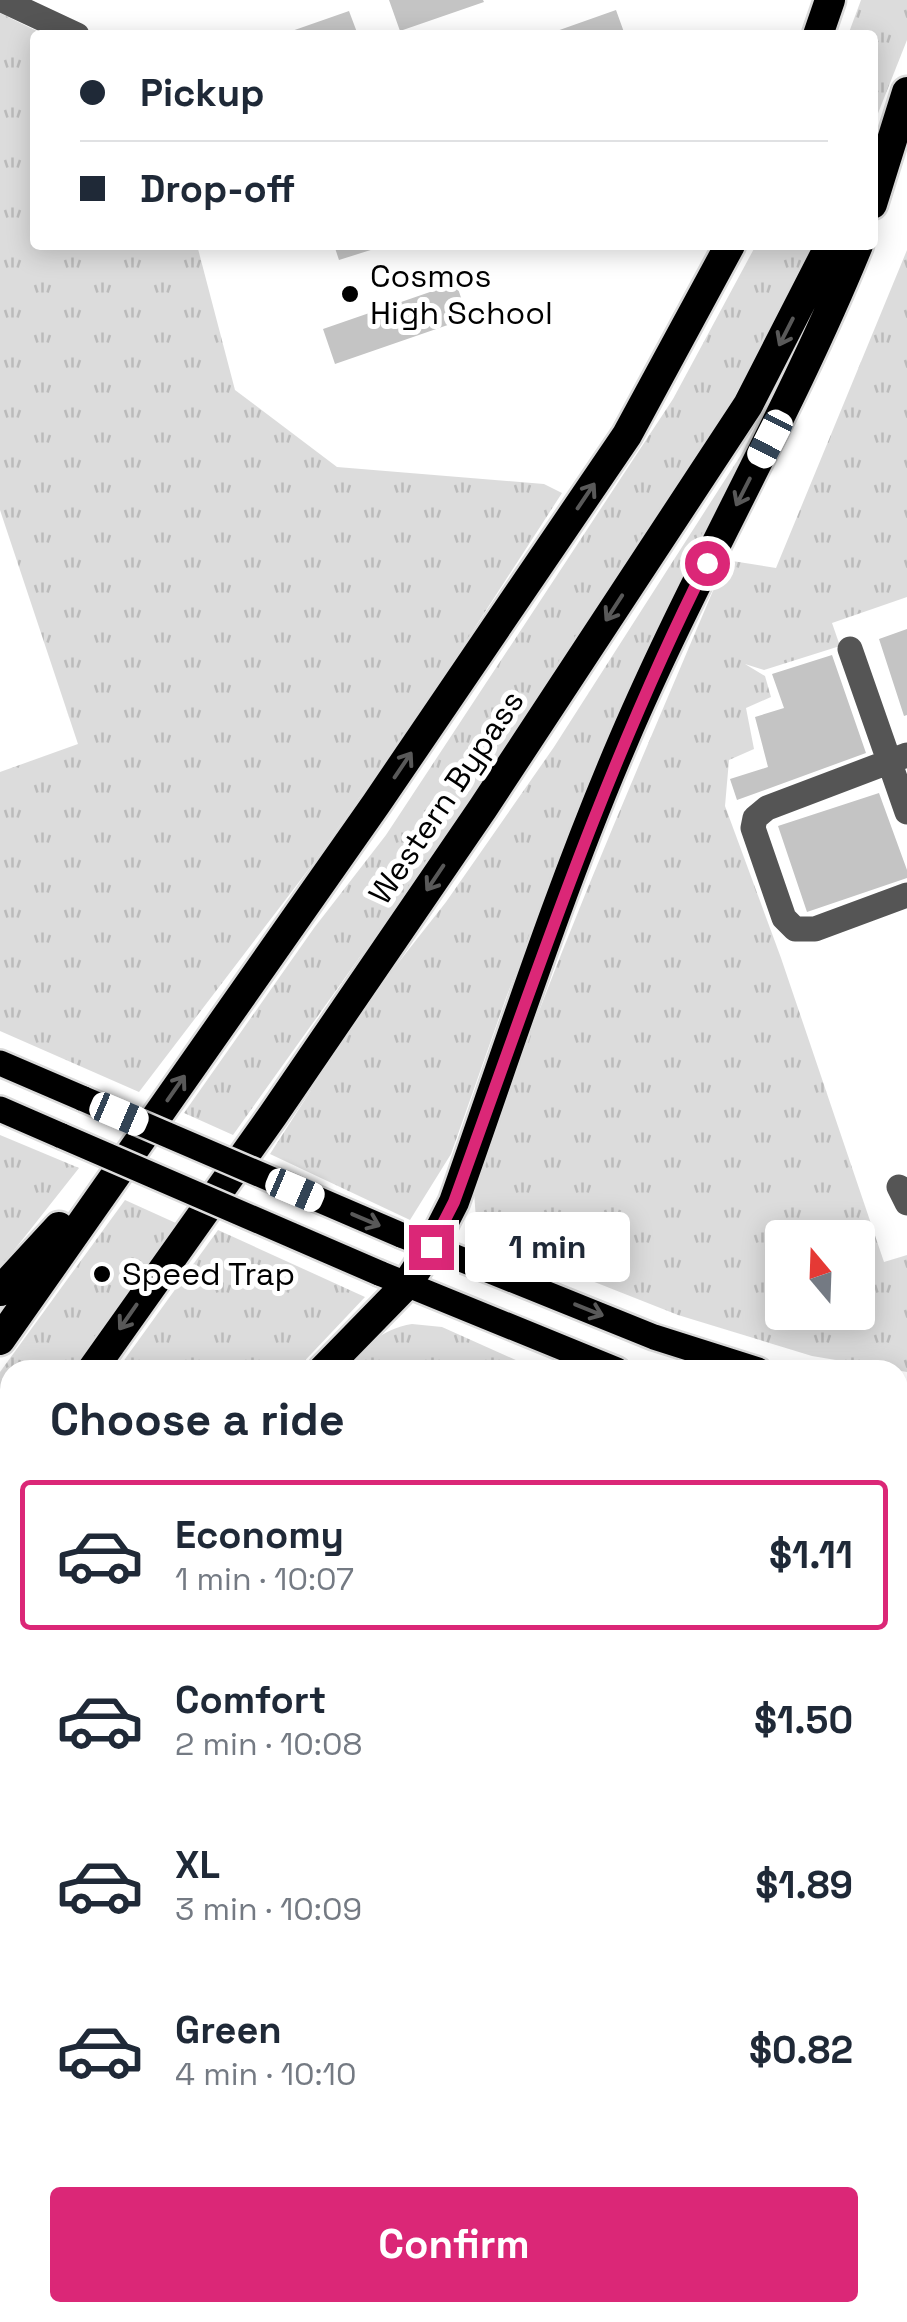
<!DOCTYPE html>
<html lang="en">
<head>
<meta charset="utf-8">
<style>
  body { margin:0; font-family:"Space Grotesk",sans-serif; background:#f2f2f3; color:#1f2937; height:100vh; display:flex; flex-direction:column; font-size:38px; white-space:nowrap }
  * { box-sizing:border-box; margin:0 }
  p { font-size:32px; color:#747a83 }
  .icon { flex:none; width:55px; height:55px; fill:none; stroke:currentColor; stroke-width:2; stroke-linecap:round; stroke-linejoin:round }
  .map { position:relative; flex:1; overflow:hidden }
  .drawer { position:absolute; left:0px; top:1360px; width:908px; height:962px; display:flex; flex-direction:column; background:#fff; border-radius:30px 30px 0 0; box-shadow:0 5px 25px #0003 }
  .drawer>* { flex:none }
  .hud { position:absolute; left:30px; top:30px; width:848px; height:220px; border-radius:10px; box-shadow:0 5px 25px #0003; display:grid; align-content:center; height:220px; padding:0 50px; background:#fff }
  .needle { width:65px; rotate:341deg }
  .fabs { position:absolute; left:765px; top:1220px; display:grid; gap:20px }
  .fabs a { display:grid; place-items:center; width:110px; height:110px; border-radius:10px; background:#fff; box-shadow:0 5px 25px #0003; font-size:50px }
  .end { position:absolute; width:45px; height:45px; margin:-22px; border:12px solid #db2777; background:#fff; box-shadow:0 0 0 5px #fff }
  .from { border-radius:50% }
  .bubble { position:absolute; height:70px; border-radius:10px; background:#fff; box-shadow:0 5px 25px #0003; font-size:32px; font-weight:600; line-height:70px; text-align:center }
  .car { position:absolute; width:30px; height:60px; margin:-30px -15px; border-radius:12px; box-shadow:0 0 8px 2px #0007; background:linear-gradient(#fff 24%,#345 0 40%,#fff 0 76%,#345 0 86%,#fff 0) }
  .hud b { display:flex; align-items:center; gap:35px; height:95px; font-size:38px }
  .hud b+b { border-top:2px solid #e0e1e3 }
  .hud i { width:25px; height:25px; background:#1f2937 }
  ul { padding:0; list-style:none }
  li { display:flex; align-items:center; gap:30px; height:150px; margin:0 20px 15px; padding:0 30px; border:5px solid transparent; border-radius:10px }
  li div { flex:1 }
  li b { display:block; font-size:38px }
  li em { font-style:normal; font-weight:600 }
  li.on { border-color:#db2777 }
  li>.icon { width:90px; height:90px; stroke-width:1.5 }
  h2 { padding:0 50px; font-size:45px; line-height:120px }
  .primary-button { display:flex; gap:20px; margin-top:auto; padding:20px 50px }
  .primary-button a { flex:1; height:115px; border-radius:10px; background:#db2777; color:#fff; font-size:40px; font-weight:600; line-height:115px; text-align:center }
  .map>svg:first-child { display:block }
</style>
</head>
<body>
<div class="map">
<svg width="907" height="2322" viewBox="0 0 907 2322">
  <defs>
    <pattern id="grass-tufts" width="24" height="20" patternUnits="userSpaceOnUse" patternTransform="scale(2.5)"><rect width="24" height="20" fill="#dcdcdc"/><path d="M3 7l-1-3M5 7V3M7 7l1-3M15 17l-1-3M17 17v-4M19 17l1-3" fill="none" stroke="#bbb"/></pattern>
  </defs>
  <rect width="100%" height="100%" fill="#fff"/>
  <path fill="url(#grass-tufts)" fill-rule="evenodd" d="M861 0H907V40L873 126 872 35H848Z
    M0 13 45 35H35V245H197L235 390 337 467 544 484 562 493 428 700 312 865 139 1092 0 1031V772L78 744 0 510Z
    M756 245H818L752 374 446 846 362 954 233 1135 184 1113 314 928 386 835 673 399Z
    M907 250V597L832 623 840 646 764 670 745 664 765 676 771 697 746 708 754 749 729 760 725 806 781 958 884 1262 907 1255V1372L812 1356 678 1315 511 1249 495 1240 476 1219 474 1192C545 977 638 769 726 560L776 568ZM782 1238H858V1312H782Z
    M746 447 753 454 557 867 506 998 451 1154 410 1220 270 1154 369 1000 446 902 554 747Z
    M0 1135 79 1168 0 1268Z
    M125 1200 178 1224 71 1370H10V1453L0 1467V1372Z
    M218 1230 365 1297 296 1370H117Z
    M412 1324 442 1327 538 1370H341C363 1348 381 1329 412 1324Z
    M898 1478 907 1480V1548L898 1546Z
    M10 1516V1673L0 1683V1529Z
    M10 1712V1864L0 1874V1723Z
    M907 1741V1900L898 1895V1750Z
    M699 2313H806L810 2322H702Z"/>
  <path fill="#c4c4c4" d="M389 0H483L484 2 400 31Z
    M616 10 625 35H551V33Z
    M349 11 358 35H287L286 33Z
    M334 245H376L377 248 339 260Z
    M456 283 468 318 335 364 323 329Z
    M907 629V715L904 716 879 639Z
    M832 655 866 753 737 800 730 779 768 767 755 717 784 708 772 674Z
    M879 793 907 870V878L807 912 778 826Z"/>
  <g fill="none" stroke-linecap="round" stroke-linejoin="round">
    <defs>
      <path id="major" d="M0 1063 84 1099
        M0 1109 62 1136
        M401 1235 654 1337 758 1370
        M379 1273 617 1370
        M898 1405 907 1408
        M898 1453 907 1455"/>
      <path id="highway" d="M818 35 830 0
        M872 204 907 92
        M0 1291 59 1227
        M0 1340 376 804 627 435 730 245
        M92 1370 273 1115 483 808 748 405 830 245
        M323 1370 407 1284 431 1247 454 1202C509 1047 559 890 624 739 696 571 789 414 858 245
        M0 1503 10 1489
        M0 1706 10 1695"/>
    </defs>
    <use href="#major" stroke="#dbdbdb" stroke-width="30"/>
    <use href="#highway" stroke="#dbdbdb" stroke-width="35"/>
    <path stroke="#555" stroke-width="25" d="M2 0 77 35
      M850 649 907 812
      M907 755 767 808 755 818 753 828 784 918 795 929H815L907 895
      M899 1187 907 1203
      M898 1641 907 1643
      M0 2061 10 2050
      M898 2076 907 2077
      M0 2306 10 2295
      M143 2312 153 2322
      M187 2322 196 2312
      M336 2322 345 2312
      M553 2322 580 2312"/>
    <use href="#major" stroke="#000" stroke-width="25"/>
    <use href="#highway" stroke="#000" stroke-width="30"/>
    <defs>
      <path id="major-bridge" d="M84 1099 401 1235
        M62 1136 379 1273"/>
    </defs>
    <use href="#major-bridge" stroke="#dbdbdb" stroke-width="30" stroke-linecap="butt"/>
    <use href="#major-bridge" stroke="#000" stroke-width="25"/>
  </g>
  <defs><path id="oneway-shaft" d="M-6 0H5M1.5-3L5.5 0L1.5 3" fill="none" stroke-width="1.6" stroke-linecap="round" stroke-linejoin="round" transform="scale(2.5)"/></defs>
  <g stroke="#595959">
    <use href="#oneway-shaft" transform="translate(786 332) rotate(117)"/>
    <use href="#oneway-shaft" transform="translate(743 492) rotate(117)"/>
    <use href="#oneway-shaft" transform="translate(586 496) rotate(-56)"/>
    <use href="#oneway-shaft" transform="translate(614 608) rotate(123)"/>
    <use href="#oneway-shaft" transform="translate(403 765) rotate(-56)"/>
    <use href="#oneway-shaft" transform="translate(435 878) rotate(124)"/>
    <use href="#oneway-shaft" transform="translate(176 1088) rotate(-55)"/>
    <use href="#oneway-shaft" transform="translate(366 1220) rotate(23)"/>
    <use href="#oneway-shaft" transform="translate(589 1310) rotate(22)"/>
    <use href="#oneway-shaft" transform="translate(128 1317) rotate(125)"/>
  </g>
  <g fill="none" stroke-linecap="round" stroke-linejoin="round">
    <path stroke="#db2777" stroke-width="12" d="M431 1247 454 1202C533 984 603 770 707 563"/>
  </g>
  <g fill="#000" stroke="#fff" stroke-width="4">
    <circle cx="350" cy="294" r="10"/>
    <circle cx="102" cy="1274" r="10"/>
  </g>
  <g text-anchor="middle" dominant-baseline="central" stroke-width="10" stroke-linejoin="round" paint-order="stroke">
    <g font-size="32" fill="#000" stroke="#fff" text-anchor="start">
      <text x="370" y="276">Cosmos<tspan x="370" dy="37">High School</tspan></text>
      <text x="122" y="1274">Speed Trap</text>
    </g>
    <g font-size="32" fill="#000" stroke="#fff">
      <text transform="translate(446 797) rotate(-56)">Western Bypass</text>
    </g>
  </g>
</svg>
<div class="fabs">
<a><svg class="needle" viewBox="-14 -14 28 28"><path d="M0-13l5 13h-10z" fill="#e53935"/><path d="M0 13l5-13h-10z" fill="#747a83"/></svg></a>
</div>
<i class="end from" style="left:707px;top:563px"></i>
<i class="end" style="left:431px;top:1247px"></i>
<div class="bubble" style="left:465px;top:1212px;width:165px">1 min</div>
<i class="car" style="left:770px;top:439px;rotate:207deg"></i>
<i class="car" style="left:119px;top:1114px;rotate:113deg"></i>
<i class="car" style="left:295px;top:1190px;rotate:113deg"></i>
<div class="hud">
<b><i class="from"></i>Pickup</b>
<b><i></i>Drop-off</b>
</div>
<section class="drawer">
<h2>Choose a ride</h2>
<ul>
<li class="on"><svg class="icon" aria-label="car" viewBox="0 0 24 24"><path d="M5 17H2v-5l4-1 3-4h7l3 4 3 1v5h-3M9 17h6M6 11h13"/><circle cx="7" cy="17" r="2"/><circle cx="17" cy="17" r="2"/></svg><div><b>Economy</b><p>1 min · 10:07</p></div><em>$1.11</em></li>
<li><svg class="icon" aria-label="car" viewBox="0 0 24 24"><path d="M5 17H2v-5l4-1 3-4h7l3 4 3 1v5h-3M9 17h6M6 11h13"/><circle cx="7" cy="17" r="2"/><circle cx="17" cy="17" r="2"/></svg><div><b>Comfort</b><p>2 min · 10:08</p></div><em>$1.50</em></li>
<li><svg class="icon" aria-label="car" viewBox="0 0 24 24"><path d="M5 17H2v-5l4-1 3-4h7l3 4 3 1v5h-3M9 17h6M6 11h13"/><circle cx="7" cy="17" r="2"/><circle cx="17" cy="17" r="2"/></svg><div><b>XL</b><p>3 min · 10:09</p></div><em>$1.89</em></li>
<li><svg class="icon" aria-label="car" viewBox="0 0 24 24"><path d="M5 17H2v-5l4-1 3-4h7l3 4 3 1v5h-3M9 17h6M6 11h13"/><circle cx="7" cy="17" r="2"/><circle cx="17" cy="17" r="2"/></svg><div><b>Green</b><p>4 min · 10:10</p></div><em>$0.82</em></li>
</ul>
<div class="primary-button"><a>Confirm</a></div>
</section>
</div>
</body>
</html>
